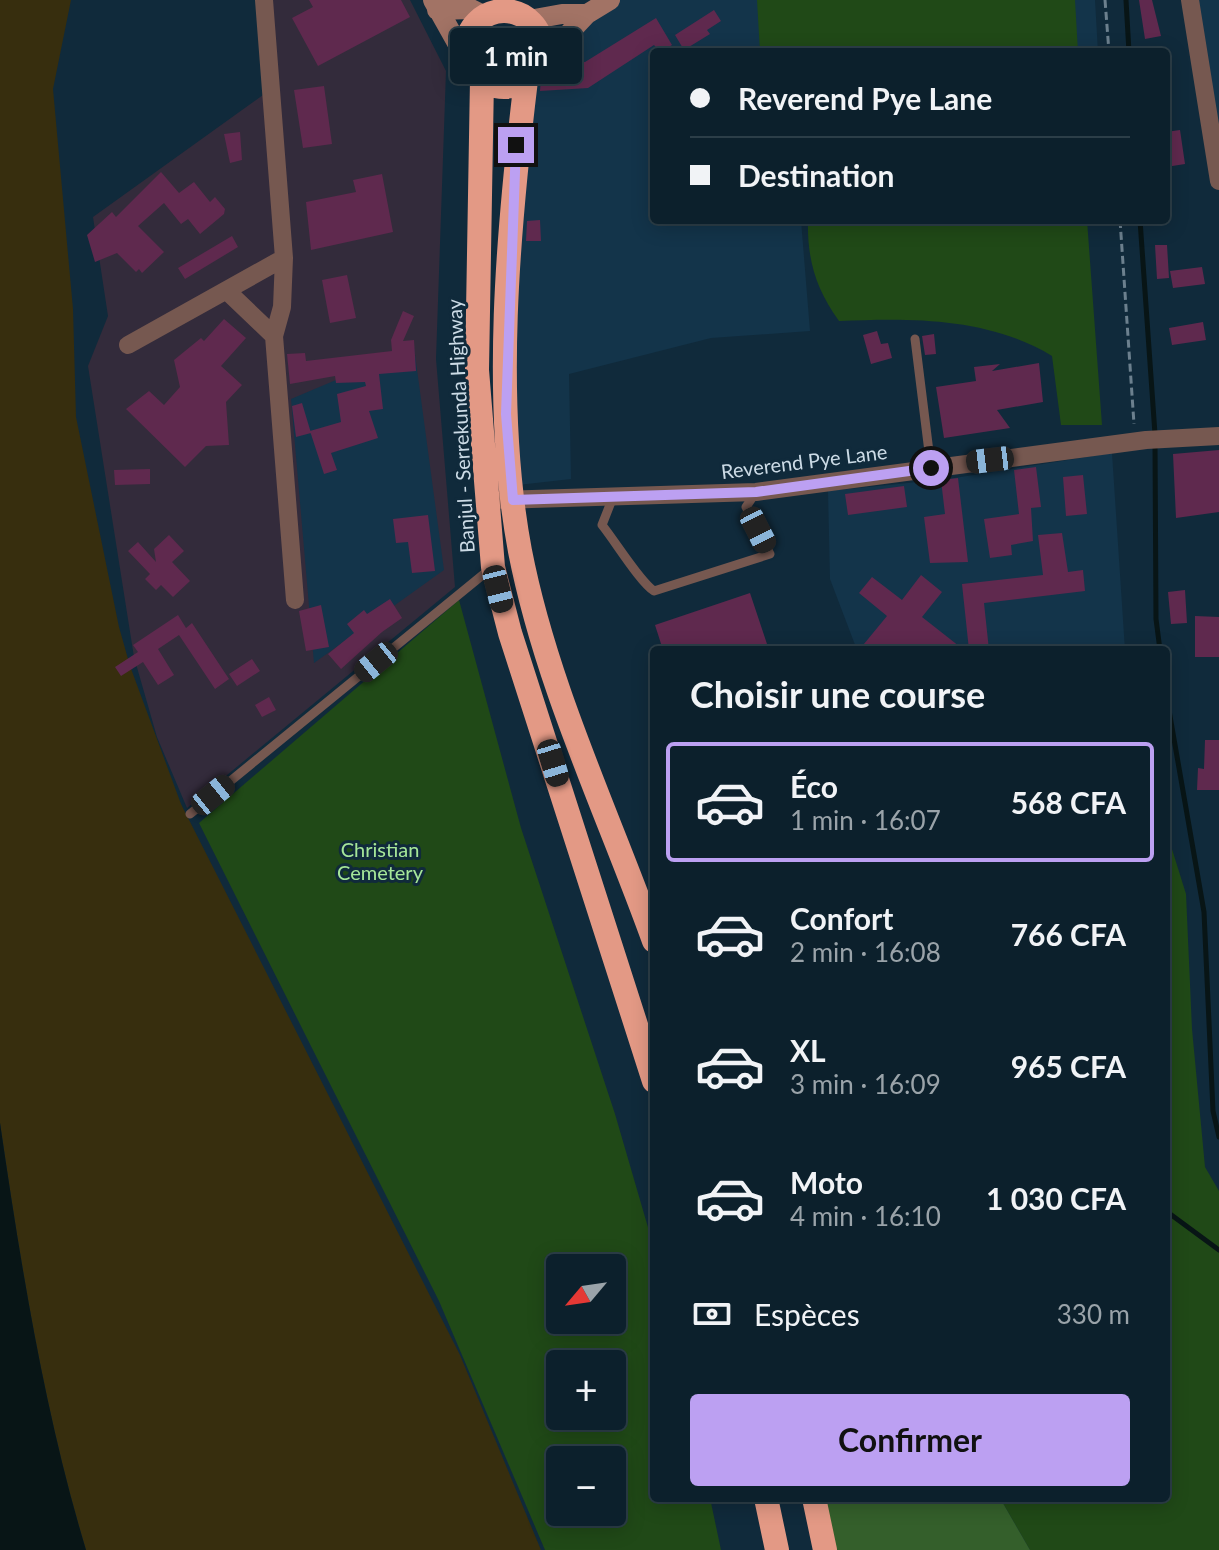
<!DOCTYPE html>
<html lang="fr">
<head>
<meta charset="utf-8">
<style>
  body { margin:0; font-family:Lato,sans-serif; background:#1a2d38; color:#f1f3f6; height:100vh; display:flex; flex-direction:column; font-size:30px; white-space:nowrap }
  * { box-sizing:border-box; margin:0 }
  p { font-size:26px; color:#9aa3a9 }
  .icon { flex:none; width:44px; height:44px; fill:none; stroke:currentColor; stroke-width:2; stroke-linecap:round; stroke-linejoin:round }
  .map { position:relative; flex:1; overflow:hidden }
  .side { position:absolute; left:650px; top:646px; width:520px; height:856px; display:flex; flex-direction:column; background:#0c202c; border-radius:8px; box-shadow:0 4px 20px #0003,0 0 0 2px #2c3e48 }
  .side>* { flex:none }
  .banner { position:absolute; left:650px; top:48px; width:520px; height:176px; border-radius:8px; box-shadow:0 4px 20px #0003,0 0 0 2px #2c3e48; display:grid; align-content:center; height:176px; padding:0 40px; background:#0c202c }
  .needle { width:52px; rotate:241deg }
  .tools { position:absolute; left:546px; top:1254px; display:grid; gap:16px }
  .tools a { display:grid; place-items:center; width:80px; height:80px; border-radius:8px; background:#0c202c; box-shadow:0 4px 20px #0003,0 0 0 2px #2c3e48; font-size:40px }
  .end { position:absolute; width:36px; height:36px; margin:-18px; border:10px solid #bca0f2; background:#111; box-shadow:0 0 0 4px #111 }
  .from { border-radius:50% }
  .bubble { position:absolute; height:56px; border-radius:8px; background:#0c202c; box-shadow:0 4px 20px #0003,0 0 0 2px #2c3e48; font-size:26px; font-weight:700; line-height:56px; text-align:center }
  .car { position:absolute; width:24px; height:48px; margin:-24px -12px; border-radius:10px; box-shadow:0 0 6px 2px #0007; background:linear-gradient(#222 24%,#8ab4d8 0 40%,#222 0 76%,#8ab4d8 0 86%,#222 0) }
  .banner b { display:flex; align-items:center; gap:28px; height:76px; font-size:30px }
  .banner b+b { border-top:2px solid #2c3e48 }
  .banner i { width:20px; height:20px; background:#f1f3f6 }
  ul { padding:0; list-style:none }
  li { display:flex; align-items:center; gap:24px; height:120px; margin:0 16px 12px; padding:0 24px; border:4px solid transparent; border-radius:8px }
  li div { flex:1 }
  li b { display:block; font-size:30px }
  li em { font-style:normal; font-weight:700 }
  li.current { border-color:#bca0f2 }
  li>.icon { width:72px; height:72px; stroke-width:1.5 }
  h2 { padding:0 40px; font-size:36px; line-height:96px }
  .pay { display:flex; align-items:center; gap:20px; height:88px; padding:0 40px; font-size:30px }
  .pay p { margin-inline-start:auto }
  .button { display:flex; gap:16px; margin-top:auto; padding:16px 40px }
  .button a { flex:1; height:92px; border-radius:8px; background:#bca0f2; color:#111; font-size:32px; font-weight:700; line-height:92px; text-align:center }
  .map>svg:first-child { display:block }
</style>
</head>
<body>
<div class="map">
<svg width="1219" height="1550" viewBox="0 0 1219 1550">
  <rect width="100%" height="100%" fill="#102a3b"/>
  <path fill="#332b3b" d="M269 0H410L446 71 436 359 455 587 187 808 157 737 134 657 88 366 108 316 93 217 270 90Z"/>
  <path fill="#13344a" d="M620 0H1095L1098 52H654V220H801L810 331 711 338 569 374 571 479 518 485 511 294 527 97 546 62 569 37Z
    M1195 0H1219V145Z
    M414 347 444 570 314 663 291 399Z
    M1112 453 1125 650H857L830 579 828 491 948 479Z"/>
  <path fill="#204917" fill-rule="evenodd" d="M757 0H1075L1078 52H760Z
    M808 220H1087L1102 425H1061L1052 356C987 317 912 318 839 321 816 289 807 260 808 220Z
    M459 600 521 828 615 1114 654 1248V1498H710L721 1550H545L439 1301 199 823ZM560 1268H612V1320H560ZM612 1364V1416H560V1364ZM612 1460V1512H560V1460Z
    M1166 830 1186 894 1192 1029 1205 1167 1219 1191V1550H1030L1000 1498H1166Z"/>
  <path fill="#345f2b" d="M820 1498H1000L1030 1550H832Z"/>
  <path fill="#372e0e" d="M0 0H71L53 89 73 309 76 417 119 627 130 666 181 804 460 1355 541 1550H86C44 1411 21 1266 0 1123Z"/>
  <path fill="#081516" d="M493 56a13 13 0 1 1 26 0a13 13 0 1 1-26 0Z
    M0 1123C21 1266 44 1411 86 1550H0Z"/>
  <g fill="none" stroke-linecap="round" stroke-linejoin="round">
    <path stroke="#081516" stroke-width="5" d="M1126 0 1129 52
      M1140 220 1155 434
      M1155 444 1156 619 1160 650
      M1166 693 1204 912 1213 1111 1219 1137
      M1166 1211 1219 1250"/>
  </g>
  <path fill="#5f294e" d="M309 0H401L410 17 318 66 292 18 313 7Z
    M1139 0H1152L1161 36 1145 39Z
    M714 10 721 21 707 30 710 34 684 50 675 35Z
    M656 18 672 45 660 52 654 45 588 88 540 91 541 78 559 63 585 62Z
    M324 86 332 144 303 148 294 90Z
    M1180 130 1185 164 1166 167V132Z
    M240 132 242 160 230 163 224 134Z
    M161 172 179 193 194 182 210 202 215 197 225 209 224 214 200 234 188 219 181 224 164 203 138 226 164 252 142 273 139 269 136 272 117 253 95 262 87 235 112 212 116 217Z
    M382 174 393 232 311 250 306 202 356 192 353 180Z
    M540 220 541 241H526L527 221Z
    M232 236 238 247 185 279 178 268Z
    M1155 245H1167L1169 278 1157 279Z
    M1202 267 1205 284 1173 288 1170 271Z
    M347 275 356 318 330 323 322 280Z
    M403 311 414 316 403 341 414 340 416 371 379 374 383 409 369 411 378 438 331 453 337 470 324 474 310 431 341 422 337 394 366 386 365 382 336 383 335 376 290 384 287 354 305 353 306 361 392 351 391 340Z
    M224 319 246 338 221 366 242 385 226 402 229 445 206 446 185 467 126 409 149 391 164 405 180 387 174 360 201 338 204 341Z
    M1203 322 1206 340 1172 345 1169 328Z
    M877 331 881 344 888 343 892 358 871 364 863 335Z
    M934 334 936 354 925 355 922 336Z
    M1039 363 1043 402 997 410 1010 428 944 438 936 387 976 381 974 367 1000 364 992 371Z
    M302 403 311 433 296 437 292 406Z
    M1219 450V512L1176 518 1173 454Z
    M1036 467 1041 507 1031 508 1033 541 1011 545 1012 555 990 558 984 519 1019 514 1014 470Z
    M150 469V484L115 485 114 470Z
    M1083 475 1087 514 1066 516 1063 477Z
    M958 478 968 562 930 563 924 517 945 514 941 480Z
    M904 486 907 507 848 515 845 494Z
    M428 515 435 571 412 573 408 542 396 543 393 519Z
    M1062 533 1068 572 1083 570 1085 591 984 603 989 650H969L962 584 1043 575 1038 535Z
    M169 535 184 551 172 562 190 581 173 597 161 585 156 590 145 579 150 574 128 551 138 542 156 562 154 549Z
    M921 575 942 592 922 617 964 650H859L887 616 859 593 872 577 902 600Z
    M1185 590 1187 623 1171 624 1168 592Z
    M750 593 769 650H663L655 625Z
    M390 599 402 618 382 632 341 669 328 654 354 633 347 624 364 610 367 614Z
    M321 605 329 647 306 651 299 611Z
    M178 615 186 628 192 623 229 679 215 689 179 635 158 649 174 675 158 685 143 662 121 676 115 667 138 652 133 645Z
    M1195 616 1219 617V657H1195Z
    M252 659 260 671 237 686 229 674Z
    M269 697 276 710 262 717 255 705Z
    M1205 740H1219V790H1197L1198 768 1204 769Z"/>
  <g fill="none" stroke-linecap="round" stroke-linejoin="round">
    <path stroke="#6c808e" stroke-width="3" stroke-dasharray="8 4" stroke-linecap="butt" d="M1105 0 1109 52
      M1120 220 1134 424"/>
    <path stroke="#765850" stroke-width="9" d="M915 339 931 468
      M613 497 602 525C615 541 640 582 654 591L770 554 746 507 756 492
      M190 814 490 569"/>
    <path stroke="#765850" stroke-width="18" d="M264 0 284 258 282 307 274 336 295 600
      M1190 0 1219 181
      M228 292 274 336
      M128 345 284 258
      M502 500 756 492 1146 440 1219 436"/>
    <path stroke="#a27365" stroke-width="20" d="M433 0 470 66
      M437 10 471 9 485 16
      M529 20 562 14H587
      M539 65 587 14 610 0"/>
    <path stroke="#e39985" stroke-width="24" d="M466 49a38 38 0 1 1 76 0a38 38 0 1 1-76 0Z
      M482 79 477 370 493 567 510 633 654 1081
      M526 80C508 229 492 402 520 551 546 685 608 813 654 941
      M766 1498 777 1550
      M814 1498 825 1550"/>
  </g>
  <g fill="none" stroke-linecap="round" stroke-linejoin="round">
    <path stroke="#bca0f2" stroke-width="10" d="M516 145 506 414 513 500 756 492 931 468"/>
  </g>
  <g text-anchor="middle" dominant-baseline="central" stroke-width="6" stroke-linejoin="round" paint-order="stroke">
    <g font-size="20" fill="#ccdbe6" stroke="#102a3b">
      <text transform="translate(460 426) rotate(-93)">Banjul - Serrekunda Highway</text>
      <text transform="translate(804 461) rotate(-7)">Reverend Pye Lane</text>
    </g>
    <g font-size="20" fill="#a6e799" stroke="#102a3b">
      <text x="380" y="849">Christian<tspan x="380" dy="23">Cemetery</tspan></text>
    </g>
  </g>
</svg>
<div class="tools">
<a><svg class="needle" viewBox="-14 -14 28 28"><path d="M0-13l5 13h-10z" fill="#e53935"/><path d="M0 13l5-13h-10z" fill="#9aa3a9"/></svg></a>
<a>+</a>
<a>−</a>
</div>
<i class="end from" style="left:931px;top:468px"></i>
<i class="end" style="left:516px;top:145px"></i>
<div class="bubble" style="left:450px;top:28px;width:132px">1 min</div>
<i class="car" style="left:990px;top:460px;rotate:263deg"></i>
<i class="car" style="left:758px;top:530px;rotate:153deg"></i>
<i class="car" style="left:498px;top:589px;rotate:166deg"></i>
<i class="car" style="left:376px;top:662px;rotate:231deg"></i>
<i class="car" style="left:553px;top:763px;rotate:163deg"></i>
<i class="car" style="left:213px;top:795px;rotate:51deg"></i>
<div class="banner">
<b><i class="from"></i>Reverend Pye Lane</b>
<b><i></i>Destination</b>
</div>
<section class="side">
<h2>Choisir une course</h2>
<ul>
<li class="current"><svg class="icon" aria-label="car" viewBox="0 0 24 24"><path d="M5 17H2v-5l4-1 3-4h7l3 4 3 1v5h-3M9 17h6M6 11h13"/><circle cx="7" cy="17" r="2"/><circle cx="17" cy="17" r="2"/></svg><div><b>Éco</b><p>1 min · 16:07</p></div><em>568 CFA</em></li>
<li><svg class="icon" aria-label="car" viewBox="0 0 24 24"><path d="M5 17H2v-5l4-1 3-4h7l3 4 3 1v5h-3M9 17h6M6 11h13"/><circle cx="7" cy="17" r="2"/><circle cx="17" cy="17" r="2"/></svg><div><b>Confort</b><p>2 min · 16:08</p></div><em>766 CFA</em></li>
<li><svg class="icon" aria-label="car" viewBox="0 0 24 24"><path d="M5 17H2v-5l4-1 3-4h7l3 4 3 1v5h-3M9 17h6M6 11h13"/><circle cx="7" cy="17" r="2"/><circle cx="17" cy="17" r="2"/></svg><div><b>XL</b><p>3 min · 16:09</p></div><em>965 CFA</em></li>
<li><svg class="icon" aria-label="car" viewBox="0 0 24 24"><path d="M5 17H2v-5l4-1 3-4h7l3 4 3 1v5h-3M9 17h6M6 11h13"/><circle cx="7" cy="17" r="2"/><circle cx="17" cy="17" r="2"/></svg><div><b>Moto</b><p>4 min · 16:10</p></div><em>1 030 CFA</em></li>
</ul>
<div class="pay"><svg class="icon" aria-label="cash" viewBox="0 0 24 24"><path d="M3 7h18v10H3z"/><circle cx="12" cy="12" r="2"/></svg>Espèces<p>330 m</p></div>
<div class="button"><a>Confirmer</a></div>
</section>
</div>
</body>
</html>
